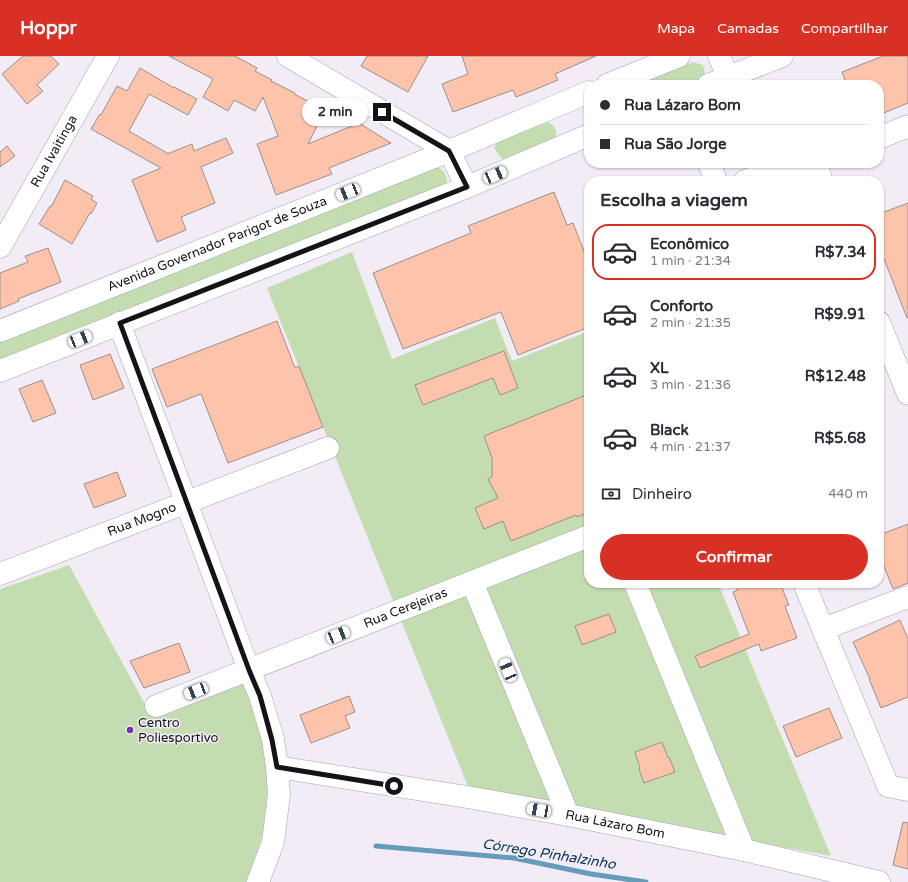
<!DOCTYPE html>
<html lang="pt">
<head>
<meta charset="utf-8">
<style>
  body { margin:0; font-family:"Varela Round",sans-serif; background:#f2f2f3; color:#2b2b33; height:100vh; display:flex; flex-direction:column; font-size:15px; white-space:nowrap }
  * { box-sizing:border-box; margin:0 }
  p { font-size:13px; color:#7c7c81 }
  .icon { flex:none; width:22px; height:22px; fill:none; stroke:currentColor; stroke-width:2; stroke-linecap:round; stroke-linejoin:round }
  .map { position:relative; flex:1; overflow:hidden }
  .sheet { position:absolute; left:584px; top:120px; width:300px; height:412px; display:flex; flex-direction:column; background:#fff; border-radius:16px; box-shadow:0 1px 3px #0004 }
  .sheet>* { flex:none }
  .top-card { position:absolute; left:584px; top:24px; width:300px; height:88px; border-radius:16px; box-shadow:0 1px 3px #0004; display:grid; align-content:center; height:88px; padding:0 16px; background:#fff }
  .end { position:absolute; width:18px; height:18px; margin:-9px; border:5px solid #151317; background:#fff; box-shadow:0 0 0 2px #fff }
  .from { border-radius:50% }
  .bubble { position:absolute; height:28px; border-radius:14px; background:#fff; box-shadow:0 1px 3px #0004; font-size:13px; font-weight:800; line-height:28px; text-align:center }
  .car { position:absolute; width:12px; height:24px; margin:-12px -6px; border-radius:5px; box-shadow:0 0 3px 1px #0007; background:linear-gradient(#fff 24%,#345 0 40%,#fff 0 76%,#345 0 86%,#fff 0) }
  .top-card b { display:flex; align-items:center; gap:14px; height:38px; font-size:15px }
  .top-card b+b { border-top:1px solid #e1e1e2 }
  .top-card i { width:10px; height:10px; background:#2b2b33 }
  ul { padding:0; list-style:none }
  li { display:flex; align-items:center; gap:12px; height:56px; margin:0 8px 6px; padding:0 8px; border:2px solid transparent; border-radius:16px }
  li div { flex:1 }
  li b { display:block; font-size:15px }
  li em { font-style:normal; font-weight:800 }
  li.selected { border-color:#d93025 }
  li>.icon { width:36px; height:36px; stroke-width:1.5 }
  h2 { padding:0 16px; font-size:18px; line-height:48px }
  .pay { display:flex; align-items:center; gap:10px; height:44px; padding:0 16px; font-size:15px }
  .pay p { margin-inline-start:auto }
  .button { display:flex; gap:8px; margin-top:auto; padding:8px 16px }
  .button a { flex:1; height:46px; border-radius:24px; background:#d93025; color:#fff; font-size:16px; font-weight:800; line-height:46px; text-align:center }
  header { display:flex; align-items:center; gap:24px; box-sizing:border-box; height:56px; padding:0 20px; background:#d93025; color:#fff }
  header strong { font-size:19px }
  nav { display:flex; gap:22px; margin-inline-start:auto; font-size:14px }
  .map>svg:first-child { display:block }
</style>
</head>
<body>
<header>
<strong>Hoppr</strong>
<nav><a>Mapa</a><a>Camadas</a><a>Compartilhar</a></nav>
</header>
<div class="map">
<svg width="908" height="826" viewBox="0 0 908 826">
  <rect width="100%" height="100%" fill="#f2ecf7"/>
  <path fill="#c3ddb0" d="M693 6 703 9 705 17 703 25 693 29H638Z
    M549 66C556 72 557 76 556 85L506 105 499 100 494 91 498 85Z
    M438 111C445 116 447 119 447 128L0 310V286Z
    M352 196 392 303 495 262 512 305 589 275V527H718L831 800 469 733 267 232Z
    M69 509 152 661 244 625 264 686 268 728 264 774 254 807 246 826H0V533Z"/>
  <g fill="none" stroke-linecap="round" stroke-linejoin="round">
    <path stroke="#659bbb" stroke-width="5" d="M376 790 514 802 591 818 646 826"/>
  </g>
  <path fill="#fdc3ab" stroke="#9c908b" d="M23 0H51L59 8 37 29 43 35 27 48 2 18Z
    M169 0H235L257 12 255 15 272 24 271 25 295 37 294 38 325 54 308 88 359 67 391 87 329 112 332 118 276 139 257 88 278 80 263 41 255 55 234 44 228 55 203 41 213 23Z
    M367 0H428L408 36 361 10Z
    M462 0H596L555 18 558 24 534 34 516 41 513 34 453 56 442 28 468 18Z
    M883 0H908V47L879 59V29H847L842 16Z
    M140 12 174 32V31L197 43 188 59 149 38 129 75 134 78 167 97V98L192 88 194 95 226 82 233 97 201 111 215 147 181 161 186 174 157 186 132 124 161 112 91 73 100 58 101 59 117 30 127 35Z
    M7 90 15 100 0 111V96Z
    M65 124 93 140 91 143 97 147 91 158 90 157 72 188 39 168 50 150 51 151Z
    M554 136 567 169 573 167 589 208V271L518 299 501 256 403 293 373 217 471 177 468 170Z
    M908 147V262H907L879 190V158Z
    M48 192 61 226 18 243 19 245 0 253V217L28 206 25 200Z
    M277 265 295 312 299 310 323 371 228 407 201 338 167 351 152 313Z
    M504 295 518 332 500 339 493 322 423 349 415 329Z
    M110 298 124 332 93 344 80 309Z
    M42 324 56 357 33 366 19 333Z
    M589 338V456L577 461 576 459 511 485 503 465 484 473 475 452 498 442 488 423 492 421V402L484 380Z
    M117 416 126 440 94 452 84 428Z
    M908 468V527L893 533 883 508 879 509V479Z
    M734 527H780L789 549 785 550 797 582 761 595 759 588 700 612 695 600 749 578 733 536 738 534Z
    M609 558 616 576 582 589 575 570Z
    M900 564 908 583V641L881 652 869 623H870L853 586Z
    M179 587 190 616 144 632 130 605Z
    M349 640 355 656 345 660 350 672 311 687 300 659Z
    M829 652 842 682 796 701 783 670Z
    M662 686 668 702 669 701 675 716 644 727 639 713 640 712 635 696Z
    M903 766 908 767V813L893 809Z"/>
  <g fill="none" stroke-linecap="round" stroke-linejoin="round">
    <defs>
      <g id="minor">
        <path d="M288 0 449 95 467 131"/>
        <path d="M719 0 728 21"/>
        <path d="M607 29 679 0"/>
        <path d="M708 29 782 0"/>
        <path d="M879 82 908 70"/>
        <path d="M709 107 716 125"/>
        <path d="M816 108 822 125"/>
        <path d="M745 125 769 116 789 120 819 107"/>
        <path id="s1" d="M0 191 108 0"/>
        <path d="M879 266 908 338"/>
        <path d="M119 267 249 614 260 640 273 683 277 711 279 739 273 786 258 826"/>
        <path id="s2" d="M0 275 449 95 589 36"/>
        <path d="M0 315 467 131 589 79"/>
        <path id="s3" d="M0 518 328 392"/>
        <path d="M472 526 568 759"/>
        <path d="M635 527 744 794"/>
        <path d="M804 527 823 573 888 730 908 734"/>
        <path d="M823 573 908 541"/>
        <path id="s4" d="M156 650 589 480"/>
        <path id="s5" d="M277 711 467 741 568 759 744 794 879 826"/>
      </g>
    </defs>
    <use href="#minor" stroke="#a8a3ad" stroke-width="23"/>
    <use href="#minor" stroke="#fff" stroke-width="22"/>
  </g>
  <g fill="none" stroke-linecap="round" stroke-linejoin="round">
    <path stroke="#151317" stroke-width="5" d="M382 56 449 95 467 131 120 267 249 614 260 640 272 684 277 711 394 730"/>
  </g>
  <circle fill="#7733a7" stroke="#f2ecf7" stroke-width="1.5" cx="130" cy="674" r="4"/>
  <g text-anchor="middle" dominant-baseline="central" stroke-width="3" stroke-linejoin="round" paint-order="stroke">
    <g font-size="13" fill="#151317" stroke="#f2ecf7">
      <text stroke="none"><textPath href="#s1" startOffset="110">Rua Ivaitinga</textPath></text>
      <text stroke="none"><textPath href="#s2" startOffset="234">Avenida Governador Parigot de Souza</textPath></text>
      <text stroke="none"><textPath href="#s3" startOffset="152">Rua Mogno</textPath></text>
      <text stroke="none"><textPath href="#s4" startOffset="268">Rua Cerejeiras</textPath></text>
      <text stroke="none"><textPath href="#s5" startOffset="343">Rua Lázaro Bom</textPath></text>
    </g>
    <g font-size="13" fill="#151317" stroke="#f2ecf7" text-anchor="start">
      <text x="138" y="667">Centro<tspan x="138" dy="15">Poliesportivo</tspan></text>
    </g>
    <g font-size="14" font-style="italic" fill="#013249" stroke="#f2ecf7">
      <text transform="translate(549 798) rotate(9)">Córrego Pinhalzinho</text>
    </g>
  </g>
</svg>
<i class="end from" style="left:394px;top:730px"></i>
<i class="end" style="left:382px;top:56px"></i>
<div class="bubble" style="left:302px;top:42px;width:66px">2 min</div>
<i class="car" style="left:495px;top:119px;rotate:67deg"></i>
<i class="car" style="left:348px;top:136px;rotate:248deg"></i>
<i class="car" style="left:80px;top:283px;rotate:68deg"></i>
<i class="car" style="left:338px;top:579px;rotate:68deg"></i>
<i class="car" style="left:508px;top:614px;rotate:337deg"></i>
<i class="car" style="left:196px;top:635px;rotate:249deg"></i>
<i class="car" style="left:539px;top:754px;rotate:280deg"></i>
<div class="top-card">
<b><i class="from"></i>Rua Lázaro Bom</b>
<b><i></i>Rua São Jorge</b>
</div>
<section class="sheet">
<h2>Escolha a viagem</h2>
<ul>
<li class="selected"><svg class="icon" aria-label="car" viewBox="0 0 24 24"><path d="M5 17H2v-5l4-1 3-4h7l3 4 3 1v5h-3M9 17h6M6 11h13"/><circle cx="7" cy="17" r="2"/><circle cx="17" cy="17" r="2"/></svg><div><b>Econômico</b><p>1 min · 21:34</p></div><em>R$7.34</em></li>
<li><svg class="icon" aria-label="car" viewBox="0 0 24 24"><path d="M5 17H2v-5l4-1 3-4h7l3 4 3 1v5h-3M9 17h6M6 11h13"/><circle cx="7" cy="17" r="2"/><circle cx="17" cy="17" r="2"/></svg><div><b>Conforto</b><p>2 min · 21:35</p></div><em>R$9.91</em></li>
<li><svg class="icon" aria-label="car" viewBox="0 0 24 24"><path d="M5 17H2v-5l4-1 3-4h7l3 4 3 1v5h-3M9 17h6M6 11h13"/><circle cx="7" cy="17" r="2"/><circle cx="17" cy="17" r="2"/></svg><div><b>XL</b><p>3 min · 21:36</p></div><em>R$12.48</em></li>
<li><svg class="icon" aria-label="car" viewBox="0 0 24 24"><path d="M5 17H2v-5l4-1 3-4h7l3 4 3 1v5h-3M9 17h6M6 11h13"/><circle cx="7" cy="17" r="2"/><circle cx="17" cy="17" r="2"/></svg><div><b>Black</b><p>4 min · 21:37</p></div><em>R$5.68</em></li>
</ul>
<div class="pay"><svg class="icon" aria-label="cash" viewBox="0 0 24 24"><path d="M3 7h18v10H3z"/><circle cx="12" cy="12" r="2"/></svg>Dinheiro<p>440 m</p></div>
<div class="button"><a>Confirmar</a></div>
</section>
</div>
</body>
</html>
